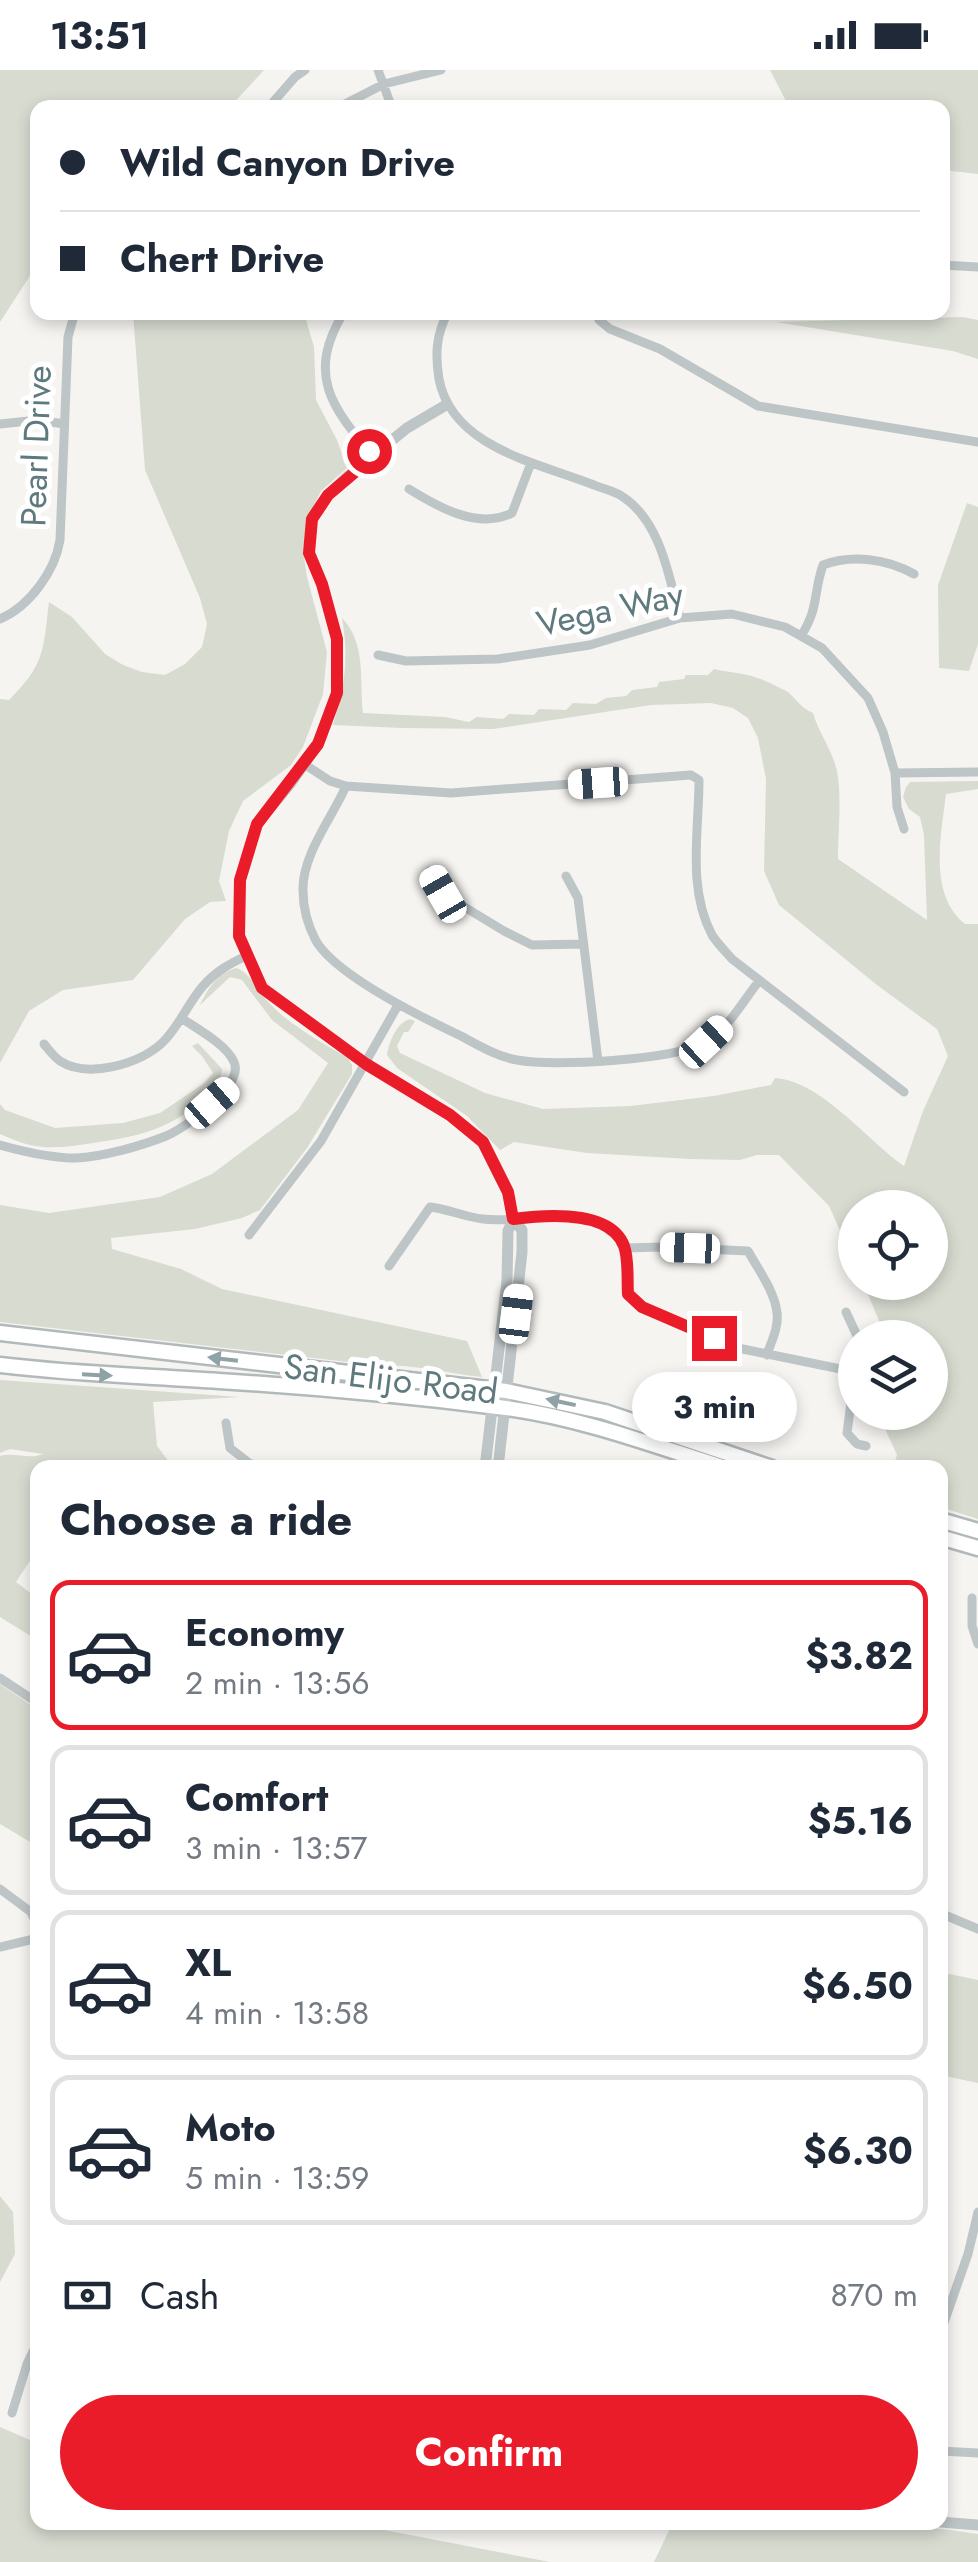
<!DOCTYPE html>
<html lang="en">
<head>
<meta charset="utf-8">
<style>
  body { margin:0; font-family:Jost,sans-serif; background:#f2f2f3; color:#1f2937; height:100vh; display:flex; flex-direction:column; font-size:38px; white-space:nowrap }
  * { box-sizing:border-box; margin:0 }
  p { font-size:32px; color:#747a83 }
  .icon { flex:none; width:55px; height:55px; fill:none; stroke:currentColor; stroke-width:2; stroke-linecap:round; stroke-linejoin:round }
  .map { position:relative; flex:1; overflow:hidden }
  .details { position:absolute; left:30px; top:1390px; width:918px; height:1070px; display:flex; flex-direction:column; background:#fff; border-radius:20px; box-shadow:0 5px 15px #0003 }
  .details>* { flex:none }
  .hud { position:absolute; left:30px; top:30px; width:920px; height:220px; border-radius:20px; box-shadow:0 5px 15px #0003; display:grid; align-content:center; height:220px; padding:0 30px; background:#fff }
  .fabs { position:absolute; left:838px; top:1120px; display:grid; gap:20px }
  .fabs a { display:grid; place-items:center; width:110px; height:110px; border-radius:50%; background:#fff; box-shadow:0 5px 15px #0003; font-size:50px }
  .end { position:absolute; width:45px; height:45px; margin:-22px; border:12px solid #eb1c29; background:#fff; box-shadow:0 0 0 5px #fff }
  .from { border-radius:50% }
  .bubble { position:absolute; height:70px; border-radius:35px; background:#fff; box-shadow:0 5px 15px #0003; font-size:32px; font-weight:700; line-height:70px; text-align:center }
  .car { position:absolute; width:30px; height:60px; margin:-30px -15px; border-radius:12px; box-shadow:0 0 8px 2px #0007; background:linear-gradient(#fff 24%,#345 0 40%,#fff 0 76%,#345 0 86%,#fff 0) }
  .hud b { display:flex; align-items:center; gap:35px; height:95px; font-size:38px }
  .hud b+b { border-top:2px solid #e0e1e3 }
  .hud i { width:25px; height:25px; background:#1f2937 }
  ul { padding:0; list-style:none }
  li { display:flex; align-items:center; gap:30px; height:150px; margin:0 20px 15px; padding:0 10px; border:5px solid #e0e1e3; border-radius:20px }
  li div { flex:1 }
  li b { display:block; font-size:38px }
  li em { font-style:normal; font-weight:700 }
  li.selected { border-color:#eb1c29 }
  li>.icon { width:90px; height:90px; stroke-width:1.5 }
  h2 { padding:0 30px; font-size:45px; line-height:120px }
  .pay { display:flex; align-items:center; gap:25px; height:110px; padding:0 30px; font-size:38px }
  .pay p { margin-inline-start:auto }
  .action { display:flex; gap:20px; margin-top:auto; padding:20px 30px }
  .action a { flex:1; height:115px; border-radius:60px; background:#eb1c29; color:#fff; font-size:40px; font-weight:700; line-height:115px; text-align:center }
  .status { display:flex; justify-content:space-between; align-items:center; height:70px; padding:0 50px; background:#fff; direction:ltr }
  .status svg { height:28px; fill:currentColor }
  .map>svg:first-child { display:block }
</style>
</head>
<body>
<div class="status"><b>13:51</b><svg viewBox="0 0 49 12"><path d="M0 12V9h3v3zM5 12V6h3v6zM10 12V3h3v9zM15 12V0h3v12zM26 1h20v11H26zM47 4h2v5h-2z"/></svg></div>
<div class="map">
<svg width="978" height="2492" viewBox="0 0 978 2492">
  <rect width="100%" height="100%" fill="#f6f4f1"/>
  <path fill="#d7dbd0" d="M0 0H264L230 37 38 38 37 195 0 252Z
    M770 0H978V104L943 100 942 38 789 37Z
    M133 243H304L314 277 316 330 337 370 347 398 321 421 307 450 303 481 307 507 327 582 323 624 303 677 291 695 243 731 235 748 229 761 219 811 226 831 210 832 185 849 133 910 63 920 29 941 0 993V629L9 630C45 594 43 581 49 532L72 547 105 584 123 595 142 602 165 605 185 594 202 577 207 554 200 528 145 400Z
    M963 247 978 250V289L953 281 776 252Z
    M967 433 978 437V574L969 601 939 598 938 515Z
    M342 548C367 574 359 610 363 643L445 647 469 652 477 647 503 649 509 644 534 645 539 639 566 640 573 633 596 634 606 628 626 626 632 620 657 617 659 612 684 609 686 605H708L714 599C741 605 748 602 774 615 776 616 787 621 789 623 798 631 800 637 813 643 819 664 832 679 837 701 842 727 838 762 838 789L927 850 924 765 920 747 909 739 903 727 906 717 910 712 978 711V719L946 724C941 766 928 824 965 854H978V1449L940 1437V1398L893 1397 897 1385 880 1348V1343L930 1342V1268L886 1267 863 1213 930 1212V1138H855V1194L829 1136 779 1085H757L740 1090 690 1089 587 1083 514 1072 500 1080 467 1046 397 998 387 985C389 972 397 952 410 949L415 951 408 962H404L397 976 400 983 485 1023 543 1039 630 1036 714 1026 771 1015 775 1008C821 1011 867 1070 904 1096L923 1041 948 986 937 959 877 915 779 835 764 801 766 709 758 668 748 648 733 638 711 633 651 635 493 659 402 658 333 655C345 615 349 589 342 548Z
    M236 898C249 902 254 915 263 926 285 953 318 970 348 988L352 995V1004L307 1078 260 1140 242 1148 195 1159 111 1168 112 1179 181 1199 222 1219 467 1271 482 1307C448 1304 417 1294 383 1296L0 1252V1135L49 1143 160 1127 212 1104 298 1040 328 993 272 950 242 910 230 907 200 935C208 918 217 904 236 898Z
    M198 973 222 999C221 1011 214 1016 206 1025 175 1059 136 1067 93 1073 72 1076 51 1080 30 1075 20 1073 10 1068 0 1064V1034L5 1040 55 1058 123 1053 160 1043 203 1014 213 1003 202 986 192 976Z
    M0 1310 240 1327 153 1332 157 1376 173 1397 38 1398 37 1480 16 1512 37 1528V1570L0 1547V1386C14 1382 30 1390 43 1384L10 1379 0 1383Z
    M0 1614 37 1639V1776L0 1754Z
    M940 1902 978 1910V2013L940 2005Z
    M0 2126 13 2142 15 2184 0 2212Z
    M0 2357 37 2373 38 2452 348 2453 550 2492H0Z
    M673 2452C774 2452 877 2448 978 2464V2492H654Z"/>
  <g fill="none" stroke-linecap="round" stroke-linejoin="round">
    <defs>
      <path id="primary" d="M0 1263 506 1321 605 1342 772 1398
        M0 1295C73 1304 146 1306 219 1311 315 1317 411 1326 506 1338 581 1348 653 1375 725 1398
        M940 1450 978 1461
        M940 1467 978 1478"/>
    </defs>
    <use href="#primary" stroke="#b1b9bb" stroke-width="19"/>
    <path stroke="#bec5c7" stroke-width="9" d="M378 0 392 38
      M268 38 295 7 305 0
      M337 38 384 14 441 0
      M942 195 978 197
      M344 242C306 304 331 337 373 386
      M448 242C436 265 435 284 439 309 452 378 539 393 594 415 603 419 615 421 623 427 661 452 669 507 680 548
      M600 242 599 250 610 259 660 279 758 336 978 372
      M0 354 38 350 64 354
      M409 419C438 437 478 460 512 443L531 393
      M0 549C30 536 55 501 60 470L68 267 75 242
      M801 566C819 538 813 524 823 495 852 484 887 489 914 504
      M378 585 406 591 498 589 590 575 680 548 732 544 785 557 822 578 868 628 883 662 895 703 897 737 904 759
      M304 694 330 711 346 716 451 723 691 705 699 710C699 761 687 818 712 865 717 873 726 882 732 889L904 1022
      M895 703 978 702
      M346 716C332 748 302 785 303 820 303 837 308 856 316 871 337 906 423 948 461 966 478 975 498 987 517 990 553 997 673 990 704 973 727 961 743 931 759 911
      M430 801 443 824 504 861 532 875 583 874
      M566 806 578 828 598 991
      M44 974C49 980 54 987 60 991 88 1009 139 994 162 973 179 957 188 933 203 916 216 901 231 893 248 885
      M0 1075C25 1082 50 1088 76 1088 102 1087 141 1076 166 1066 185 1058 245 1016 234 992 227 975 196 958 181 948
      M249 1165 321 1071 398 935
      M625 1178 661 1177 748 1181C758 1199 775 1222 777 1243 779 1257 771 1272 767 1285
      M389 1196 430 1137C448 1139 465 1147 483 1149 527 1155 580 1129 616 1166 620 1169 624 1172 625 1178 629 1192 627 1210 628 1224L642 1237 733 1277 855 1302
      M846 1242 858 1268
      M855 1302 847 1363 857 1374 866 1376
      M226 1353 230 1378 249 1393 261 1398
      M972 1528V1556L978 1574
      M0 1608 38 1633
      M0 1819 31 1842 38 1857
      M940 1843 978 1859
      M0 1877 38 1868
      M940 2264 968 2184 978 2142
      M12 2343 27 2294 38 2271
      M940 2381 978 2383"/>
    <path stroke="#bec5c7" stroke-width="11" d="M446 335 407 358 348 406 328 425 312 449 309 483 322 514 337 569V623L318 674 290 714 257 754 240 809 239 866 262 918 366 994 450 1045 483 1073 508 1123 513 1149 522 1160V1182L498 1398
      M485 1398 507 1211 508 1161 513 1149
      M940 2452 978 2455"/>
    <use href="#primary" stroke="#fff" stroke-width="14"/>
  </g>
  <defs><path id="oneway-solid" d="M-6-.8H1V-3.2L6.5 0L1 3.2V.8H-6Z" transform="scale(2.5)"/></defs>
  <g fill="#8fa2a5">
    <use href="#oneway-solid" transform="translate(223 1289) rotate(-173)"/>
    <use href="#oneway-solid" transform="translate(97 1305) rotate(3)"/>
    <use href="#oneway-solid" transform="translate(561 1332) rotate(-168)"/>
  </g>
  <g fill="none" stroke-linecap="round" stroke-linejoin="round">
    <path stroke="#eb1c29" stroke-width="12" d="M369 381 374 386 328 425 312 449 309 483 322 514 337 569V623L318 674 257 754 240 810 239 866 262 918 366 994 450 1045 483 1072 508 1122 513 1149C544 1145 610 1139 624 1176 629 1189 627 1210 628 1224L642 1237 714 1268"/>
  </g>
  <g text-anchor="middle" dominant-baseline="central" stroke-width="10" stroke-linejoin="round" paint-order="stroke">
    <g font-size="35" fill="#5f7a7e" stroke="#fff">
      <text transform="translate(36 376) rotate(-88)">Pearl Drive</text>
      <text transform="translate(610 539) rotate(-12)">Vega Way</text>
      <text transform="translate(391 1309) rotate(7)">San Elijo Road</text>
    </g>
  </g>
</svg>
<div class="fabs">
<a><svg class="icon" aria-label="locate" viewBox="0 0 24 24"><circle cx="12" cy="12" r="6"/><path d="M12 2v4M12 18v4M2 12h4M18 12h4"/></svg></a>
<a><svg class="icon" aria-label="layers" viewBox="0 0 24 24"><path d="M12 4l9 5-9 5-9-5zM3 14l9 5 9-5"/></svg></a>
</div>
<i class="end from" style="left:369px;top:381px"></i>
<i class="end" style="left:714px;top:1268px"></i>
<div class="bubble" style="left:632px;top:1302px;width:165px">3 min</div>
<i class="car" style="left:598px;top:713px;rotate:266deg"></i>
<i class="car" style="left:443px;top:824px;rotate:330deg"></i>
<i class="car" style="left:706px;top:972px;rotate:47deg"></i>
<i class="car" style="left:212px;top:1033px;rotate:49deg"></i>
<i class="car" style="left:690px;top:1178px;rotate:272deg"></i>
<i class="car" style="left:516px;top:1244px;rotate:7deg"></i>
<div class="hud">
<b><i class="from"></i>Wild Canyon Drive</b>
<b><i></i>Chert Drive</b>
</div>
<section class="details">
<h2>Choose a ride</h2>
<ul>
<li class="selected"><svg class="icon" aria-label="car" viewBox="0 0 24 24"><path d="M5 17H2v-5l4-1 3-4h7l3 4 3 1v5h-3M9 17h6M6 11h13"/><circle cx="7" cy="17" r="2"/><circle cx="17" cy="17" r="2"/></svg><div><b>Economy</b><p>2 min · 13:56</p></div><em>$3.82</em></li>
<li><svg class="icon" aria-label="car" viewBox="0 0 24 24"><path d="M5 17H2v-5l4-1 3-4h7l3 4 3 1v5h-3M9 17h6M6 11h13"/><circle cx="7" cy="17" r="2"/><circle cx="17" cy="17" r="2"/></svg><div><b>Comfort</b><p>3 min · 13:57</p></div><em>$5.16</em></li>
<li><svg class="icon" aria-label="car" viewBox="0 0 24 24"><path d="M5 17H2v-5l4-1 3-4h7l3 4 3 1v5h-3M9 17h6M6 11h13"/><circle cx="7" cy="17" r="2"/><circle cx="17" cy="17" r="2"/></svg><div><b>XL</b><p>4 min · 13:58</p></div><em>$6.50</em></li>
<li><svg class="icon" aria-label="car" viewBox="0 0 24 24"><path d="M5 17H2v-5l4-1 3-4h7l3 4 3 1v5h-3M9 17h6M6 11h13"/><circle cx="7" cy="17" r="2"/><circle cx="17" cy="17" r="2"/></svg><div><b>Moto</b><p>5 min · 13:59</p></div><em>$6.30</em></li>
</ul>
<div class="pay"><svg class="icon" aria-label="cash" viewBox="0 0 24 24"><path d="M3 7h18v10H3z"/><circle cx="12" cy="12" r="2"/></svg>Cash<p>870 m</p></div>
<div class="action"><a>Confirm</a></div>
</section>
</div>
</body>
</html>
